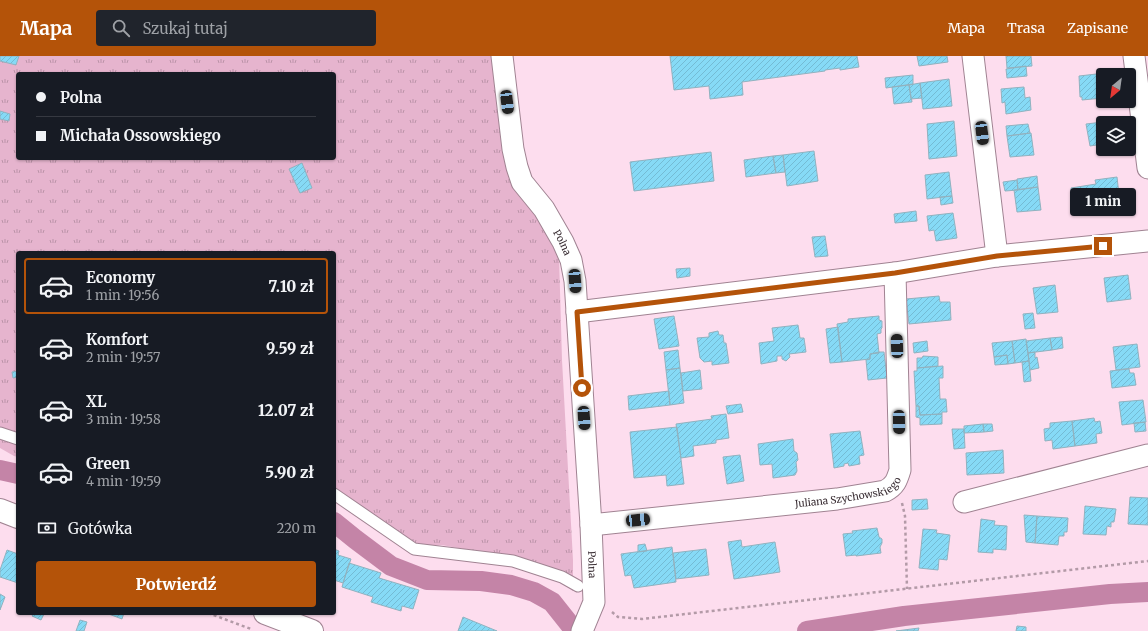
<!DOCTYPE html>
<html lang="pl">
<head>
<meta charset="utf-8">
<style>
  body { margin:0; font-family:Merriweather,serif; background:#20242c; color:#f1f3f6; height:100vh; display:flex; flex-direction:column; font-size:15px; white-space:nowrap }
  * { box-sizing:border-box; margin:0 }
  p { font-size:13px; color:#9ea1a6 }
  .icon { flex:none; width:22px; height:22px; fill:none; stroke:currentColor; stroke-width:2; stroke-linecap:round; stroke-linejoin:round }
  .map { position:relative; flex:1; overflow:hidden }
  .drawer { position:absolute; left:16px; top:195px; width:320px; height:364px; display:flex; flex-direction:column; background:#171b24; border-radius:4px; box-shadow:0 1px 3px #0004 }
  .drawer>* { flex:none }
  .banner { position:absolute; left:16px; top:16px; width:320px; height:88px; border-radius:4px; box-shadow:0 1px 3px #0004; display:grid; align-content:center; height:88px; padding:0 20px; background:#171b24 }
  .needle { width:26px; rotate:209deg }
  .fabs { position:absolute; left:1096px; top:12px; display:grid; gap:8px }
  .fabs a { display:grid; place-items:center; width:40px; height:40px; border-radius:4px; background:#171b24; box-shadow:0 1px 3px #0004; font-size:20px }
  .end { position:absolute; width:18px; height:18px; margin:-9px; border:5px solid #b45309; background:#fff; box-shadow:0 0 0 2px #fff }
  .from { border-radius:50% }
  .bubble { position:absolute; height:28px; border-radius:4px; background:#171b24; box-shadow:0 1px 3px #0004; font-size:13px; font-weight:800; line-height:28px; text-align:center }
  .car { position:absolute; width:12px; height:24px; margin:-12px -6px; border-radius:5px; box-shadow:0 0 3px 1px #0007; background:linear-gradient(#222 24%,#8ab4d8 0 40%,#222 0 76%,#8ab4d8 0 86%,#222 0) }
  .banner b { display:flex; align-items:center; gap:14px; height:38px; font-size:15px }
  .banner b+b { border-top:1px solid #363941 }
  .banner i { width:10px; height:10px; background:#f1f3f6 }
  ul { padding:7px 0 0; list-style:none }
  li { display:flex; align-items:center; gap:12px; height:56px; margin:0 8px 6px; padding:0 12px; border:2px solid transparent; border-radius:4px }
  li div { flex:1 }
  li b { display:block; font-size:15px }
  li em { font-style:normal; font-weight:800 }
  li.selected { border-color:#b45309 }
  li>.icon { width:36px; height:36px; stroke-width:1.5 }
  .pay { display:flex; align-items:center; gap:10px; height:44px; padding:0 20px; font-size:15px }
  .pay p { margin-inline-start:auto }
  .cta { display:flex; gap:8px; margin-top:auto; padding:8px 20px }
  .cta a { flex:1; height:46px; border-radius:4px; background:#b45309; color:#fff; font-size:16px; font-weight:800; line-height:46px; text-align:center }
  header { display:flex; align-items:center; gap:24px; box-sizing:border-box; height:56px; padding:0 20px; background:#b45309; color:#fff }
  header strong { font-size:19px }
  nav { display:flex; gap:22px; margin-inline-start:auto; font-size:14px }
  .search { width:280px; height:36px; background:#20242c; display:flex; align-items:center; gap:10px; box-sizing:border-box; padding:0 14px; border-radius:4px; color:#9ea1a6; font-size:15px }
  .map>svg:first-child { display:block }
</style>
</head>
<body>
<header>
<strong>Mapa</strong>
<div class="search"><svg class="icon" aria-label="search" viewBox="0 0 24 24"><circle cx="10" cy="10" r="6"/><path d="M15 15l6 6"/></svg>Szukaj tutaj</div>
<nav><a>Mapa</a><a>Trasa</a><a>Zapisane</a></nav>
</header>
<div class="map">
<svg width="1148" height="575" viewBox="0 0 1148 575">
  <defs>
    <pattern id="grass-tufts" width="24" height="20" patternUnits="userSpaceOnUse"><rect width="24" height="20" fill="#e6b4ce"/><path d="M3 7l-1-3M5 7V3M7 7l1-3M15 17l-1-3M17 17v-4M19 17l1-3" fill="none" stroke="#bb93a8"/></pattern>
    <pattern id="building-hatch" width="6" height="6" patternUnits="userSpaceOnUse"><rect width="6" height="6" fill="#86daf6"/><path d="M-1 1l2-2M0 6l6-6M5 7l2-2" fill="none" stroke="#74bbd4"/></pattern>
  </defs>
  <rect width="100%" height="100%" fill="#fdddee"/>
  <path fill="url(#grass-tufts)" fill-rule="evenodd" d="M0 0H492L500 74 507 115 522 140 540 157 559 200 562 304 573 504V535L528 505 442 489 409 491 334 439V197H18V401L14 400 0 392ZM18 18H334V102H18Z"/>
  <g fill="none" stroke-linecap="round" stroke-linejoin="round">
    <path stroke="#c484a7" stroke-width="20" d="M0 414 18 418
      M334 466 355 483 391 510 427 524 481 525 511 529 534 536 552 546 575 575
      M807 575 904 560 1110 538 1148 536"/>
  </g>
  <path fill="url(#building-hatch)" stroke="#91b2bf" d="M0 0H19L16 9 0 5Z
    M670 0H857L859 11 840 14V12L825 14V15L742 26 743 39 710 43 709 30 674 34Z
    M917 0H947L948 6 919 10Z
    M1006 0H1031L1032 10 1007 12Z
    M1026 10 1027 20 1007 22 1006 13Z
    M1105 17V19H1103V42L1082 44V41H1080L1079 20Z
    M913 19V28L886 32 885 22Z
    M949 23 952 50 923 53 920 27Z
    M920 27 922 42 911 43 909 29Z
    M909 29 912 46 894 48 892 31Z
    M1024 31 1025 42 1030 41 1031 54 1006 58 1005 46 1002 47 1001 33Z
    M0 55 10 58 9 65 0 63Z
    M954 65 957 100 929 103 927 68Z
    M1111 65V67H1103V88L1090 90 1086 68Z
    M1028 68 1030 77 1007 80 1006 70Z
    M1031 77 1034 99 1010 101 1007 80Z
    M814 95 818 125 787 130 783 99Z
    M711 96 714 125 634 135 630 106Z
    M783 99 785 116 776 117 773 100Z
    M773 100 776 117 746 121 744 104Z
    M302 107 312 132 300 137 289 113Z
    M949 116 952 140 927 143 925 119Z
    M1037 120 1038 131 1018 134 1017 123Z
    M1117 121 1121 156 1096 159 1095 146H1091V150L1073 153 1071 132 1096 128 1095 124Z
    M1017 124 1018 134 1005 135 1003 126Z
    M1038 131 1041 154 1017 156 1014 134Z
    M952 140 953 147 941 149 940 141Z
    M916 155 917 165 895 167 894 158Z
    M953 157 957 182 936 185 934 174 929 175 927 160Z
    M825 180 828 200 815 201 812 181Z
    M690 212V220L677 222 676 213Z
    M1128 219 1131 243 1107 246 1104 222Z
    M1055 229 1058 256 1037 258 1033 232Z
    M939 240 940 246H950L951 264 909 268 906 243Z
    M1033 257 1035 272 1025 273 1023 258Z
    M674 260 679 290 659 293 654 263Z
    M879 260V264L882 265V272L881 273V277L877 278 879 297 870 298V303L842 306 837 268 848 266V263Z
    M798 269 800 282H804L806 296 789 298 790 301 786 305 782 303V300H777V305L761 308 759 287 774 285 772 272Z
    M838 271 842 306 830 307 826 273Z
    M718 275 719 279H723L724 287H726L729 307 712 309V305L704 306 700 302 697 282 709 281V277Z
    M1062 281 1063 292 1052 294 1050 282Z
    M1050 282 1052 294 1028 297 1026 285Z
    M1026 283 1029 305 1015 307 1012 285Z
    M927 285 928 295 914 297 913 287Z
    M1012 285 1015 307 1008 308 1007 299 994 301 992 287Z
    M1137 288 1140 311 1116 314 1113 291Z
    M678 294 680 312 666 314 664 296Z
    M879 296H884L887 322 868 324 866 304 870 303V298Z
    M1035 296V302L1037 301 1039 312 1030 314 1028 297Z
    M1007 299 1008 308 995 309 994 301Z
    M923 300 938 301V310L917 312V302H922Z
    M1029 305 1031 325 1024 326 1022 306Z
    M943 310V322H939L940 343H946L947 356H942V358L920 359 919 350H916L914 315H917V312Z
    M680 312 684 347 670 349 666 314Z
    M1129 313 1130 317H1134L1136 329 1112 332 1110 315Z
    M700 314 702 333 683 335 681 317Z
    M18 315V321L13 322 12 316Z
    M669 335 670 349 629 354 628 340Z
    M1143 344 1146 366 1122 369 1119 346Z
    M741 348 743 356 728 358 726 350Z
    M916 350H919L920 359 942 358V368L920 369V362L916 361Z
    M726 358 729 382 716 384V387L693 390 694 400 681 402 676 368 712 363 711 360Z
    M1094 362 1095 366 1100 365 1102 377 1096 378 1097 387 1075 390 1072 365Z
    M1072 365 1075 390 1053 393 1052 384 1045 385 1044 373 1050 372V367Z
    M1145 366 1146 375 1135 376 1134 367Z
    M983 368H992L993 375 984 376Z
    M983 368 984 376 964 377V370Z
    M677 371 684 428 667 430 666 419 634 422 630 376Z
    M952 373H964L965 392 954 393Z
    M860 375 864 399 859 400 860 408 849 410 848 407 844 408V410L834 412 830 378Z
    M793 383 794 395 797 397 798 404 796 406 797 415 795 419 773 422 772 408 760 409 758 388Z
    M1003 394 1004 417 967 419 966 397Z
    M740 399 744 425 727 428 723 401Z
    M1130 441 1148 442V469L1128 468Z
    M927 443 928 453 912 454V444Z
    M1085 450 1116 453 1114 466H1111V471L1107 470 1106 479 1083 478Z
    M1024 459 1037 460 1035 487 1026 486Z
    M1037 460 1068 462 1067 476H1064V480H1059L1058 489 1035 487Z
    M981 463 995 465 994 469 1007 470 1006 494 993 493V497L978 496Z
    M877 472 879 481 882 483V487L880 491 881 497 856 500V499L846 500 843 478 853 477 852 475Z
    M923 473 937 474 936 477 950 479 947 504 939 503 938 514 919 512Z
    M741 484 742 491 775 486 780 516 734 523 728 486Z
    M645 488 647 495 638 496V489Z
    M672 491 676 526 634 532 631 519 625 520 621 498Z
    M334 493 339 495 338 499 351 503 343 527 334 524Z
    M706 493 709 519 676 523 673 497Z
    M7 494 18 498V527L0 521V514Z
    M349 507 381 517 379 522 419 534 413 553 402 550 401 555 371 546 373 541 342 531Z
    M0 538 5 541 0 554Z
    M34 557H43L44 558 41 564 32 560Z
    M106 557H124L122 563Z
    M463 561 497 575H458Z
    M80 564 87 566 84 575H76Z
    M1017 570 1026 571V575H1016Z
    M919 572 918 575H896Z"/>
  <g fill="none" stroke-linecap="round" stroke-linejoin="round">
    <defs>
      <path id="service" d="M0 377 18 383
        M334 438 414 493 513 505 562 521 578 530"/>
      <g id="minor">
        <path id="s1" d="M502 0 513 93 517 111 522 126 544 153 563 186 571 204 575 225 591 469 594 546 582 575"/>
        <path d="M973 0 997 200"/>
        <path d="M1134 0 1148 112"/>
        <path d="M577 256 895 217 997 200 1148 185"/>
        <path d="M964 446 1148 399"/>
        <path id="s2" d="M591 469 837 443 885 435C895 430 897 424 900 414L895 217"/>
      </g>
      <path id="secondary" d="M0 454 18 461
        M265 557 312 575"/>
    </defs>
    <use href="#service" stroke="#a08392" stroke-width="13"/>
    <use href="#minor" stroke="#a08392" stroke-width="23"/>
    <use href="#secondary" stroke="#a08392" stroke-width="24"/>
    <path stroke="#b39aa7" stroke-width="2.5" stroke-dasharray="3 3" stroke-linecap="butt" d="M902 447 905 460 907 533
      M612 556 618 561 642 563 1148 505
      M208 557 251 573"/>
    <use href="#service" stroke="#fff" stroke-width="11"/>
    <use href="#minor" stroke="#fff" stroke-width="21"/>
    <use href="#secondary" stroke="#fff" stroke-width="22"/>
  </g>
  <g fill="none" stroke-linecap="round" stroke-linejoin="round">
    <path stroke="#b45309" stroke-width="5" d="M582 332 577 256 895 217 997 200 1103 190"/>
  </g>
  <g text-anchor="middle" dominant-baseline="central" stroke-width="3.5" stroke-linejoin="round" paint-order="stroke">
    <g font-size="10" fill="#3a2e34" stroke="#fdddee">
      <text stroke="none"><textPath href="#s1" startOffset="201">Polna</textPath></text>
      <text stroke="none"><textPath href="#s2" startOffset="260">Juliana Szychowskiego</textPath></text>
      <text stroke="none"><textPath href="#s1" startOffset="526">Polna</textPath></text>
    </g>
  </g>
</svg>
<div class="fabs">
<a><svg class="needle" viewBox="-14 -14 28 28"><path d="M0-13l5 13h-10z" fill="#e53935"/><path d="M0 13l5-13h-10z" fill="#9ea1a6"/></svg></a>
<a><svg class="icon" aria-label="layers" viewBox="0 0 24 24"><path d="M12 4l9 5-9 5-9-5zM3 14l9 5 9-5"/></svg></a>
</div>
<i class="end from" style="left:582px;top:332px"></i>
<i class="end" style="left:1103px;top:190px"></i>
<div class="bubble" style="left:1070px;top:132px;width:66px">1 min</div>
<i class="car" style="left:507px;top:46px;rotate:173deg"></i>
<i class="car" style="left:982px;top:77px;rotate:173deg"></i>
<i class="car" style="left:575px;top:225px;rotate:176deg"></i>
<i class="car" style="left:897px;top:290px;rotate:358deg"></i>
<i class="car" style="left:584px;top:362px;rotate:176deg"></i>
<i class="car" style="left:899px;top:366px;rotate:179deg"></i>
<i class="car" style="left:638px;top:464px;rotate:84deg"></i>
<div class="banner">
<b><i class="from"></i>Polna</b>
<b><i></i>Michała Ossowskiego</b>
</div>
<section class="drawer">
<ul>
<li class="selected"><svg class="icon" aria-label="car" viewBox="0 0 24 24"><path d="M5 17H2v-5l4-1 3-4h7l3 4 3 1v5h-3M9 17h6M6 11h13"/><circle cx="7" cy="17" r="2"/><circle cx="17" cy="17" r="2"/></svg><div><b>Economy</b><p>1 min · 19:56</p></div><em>7.10 zł</em></li>
<li><svg class="icon" aria-label="car" viewBox="0 0 24 24"><path d="M5 17H2v-5l4-1 3-4h7l3 4 3 1v5h-3M9 17h6M6 11h13"/><circle cx="7" cy="17" r="2"/><circle cx="17" cy="17" r="2"/></svg><div><b>Komfort</b><p>2 min · 19:57</p></div><em>9.59 zł</em></li>
<li><svg class="icon" aria-label="car" viewBox="0 0 24 24"><path d="M5 17H2v-5l4-1 3-4h7l3 4 3 1v5h-3M9 17h6M6 11h13"/><circle cx="7" cy="17" r="2"/><circle cx="17" cy="17" r="2"/></svg><div><b>XL</b><p>3 min · 19:58</p></div><em>12.07 zł</em></li>
<li><svg class="icon" aria-label="car" viewBox="0 0 24 24"><path d="M5 17H2v-5l4-1 3-4h7l3 4 3 1v5h-3M9 17h6M6 11h13"/><circle cx="7" cy="17" r="2"/><circle cx="17" cy="17" r="2"/></svg><div><b>Green</b><p>4 min · 19:59</p></div><em>5.90 zł</em></li>
</ul>
<div class="pay"><svg class="icon" aria-label="cash" viewBox="0 0 24 24"><path d="M3 7h18v10H3z"/><circle cx="12" cy="12" r="2"/></svg>Gotówka<p>220 m</p></div>
<div class="cta"><a>Potwierdź</a></div>
</section>
</div>
</body>
</html>
